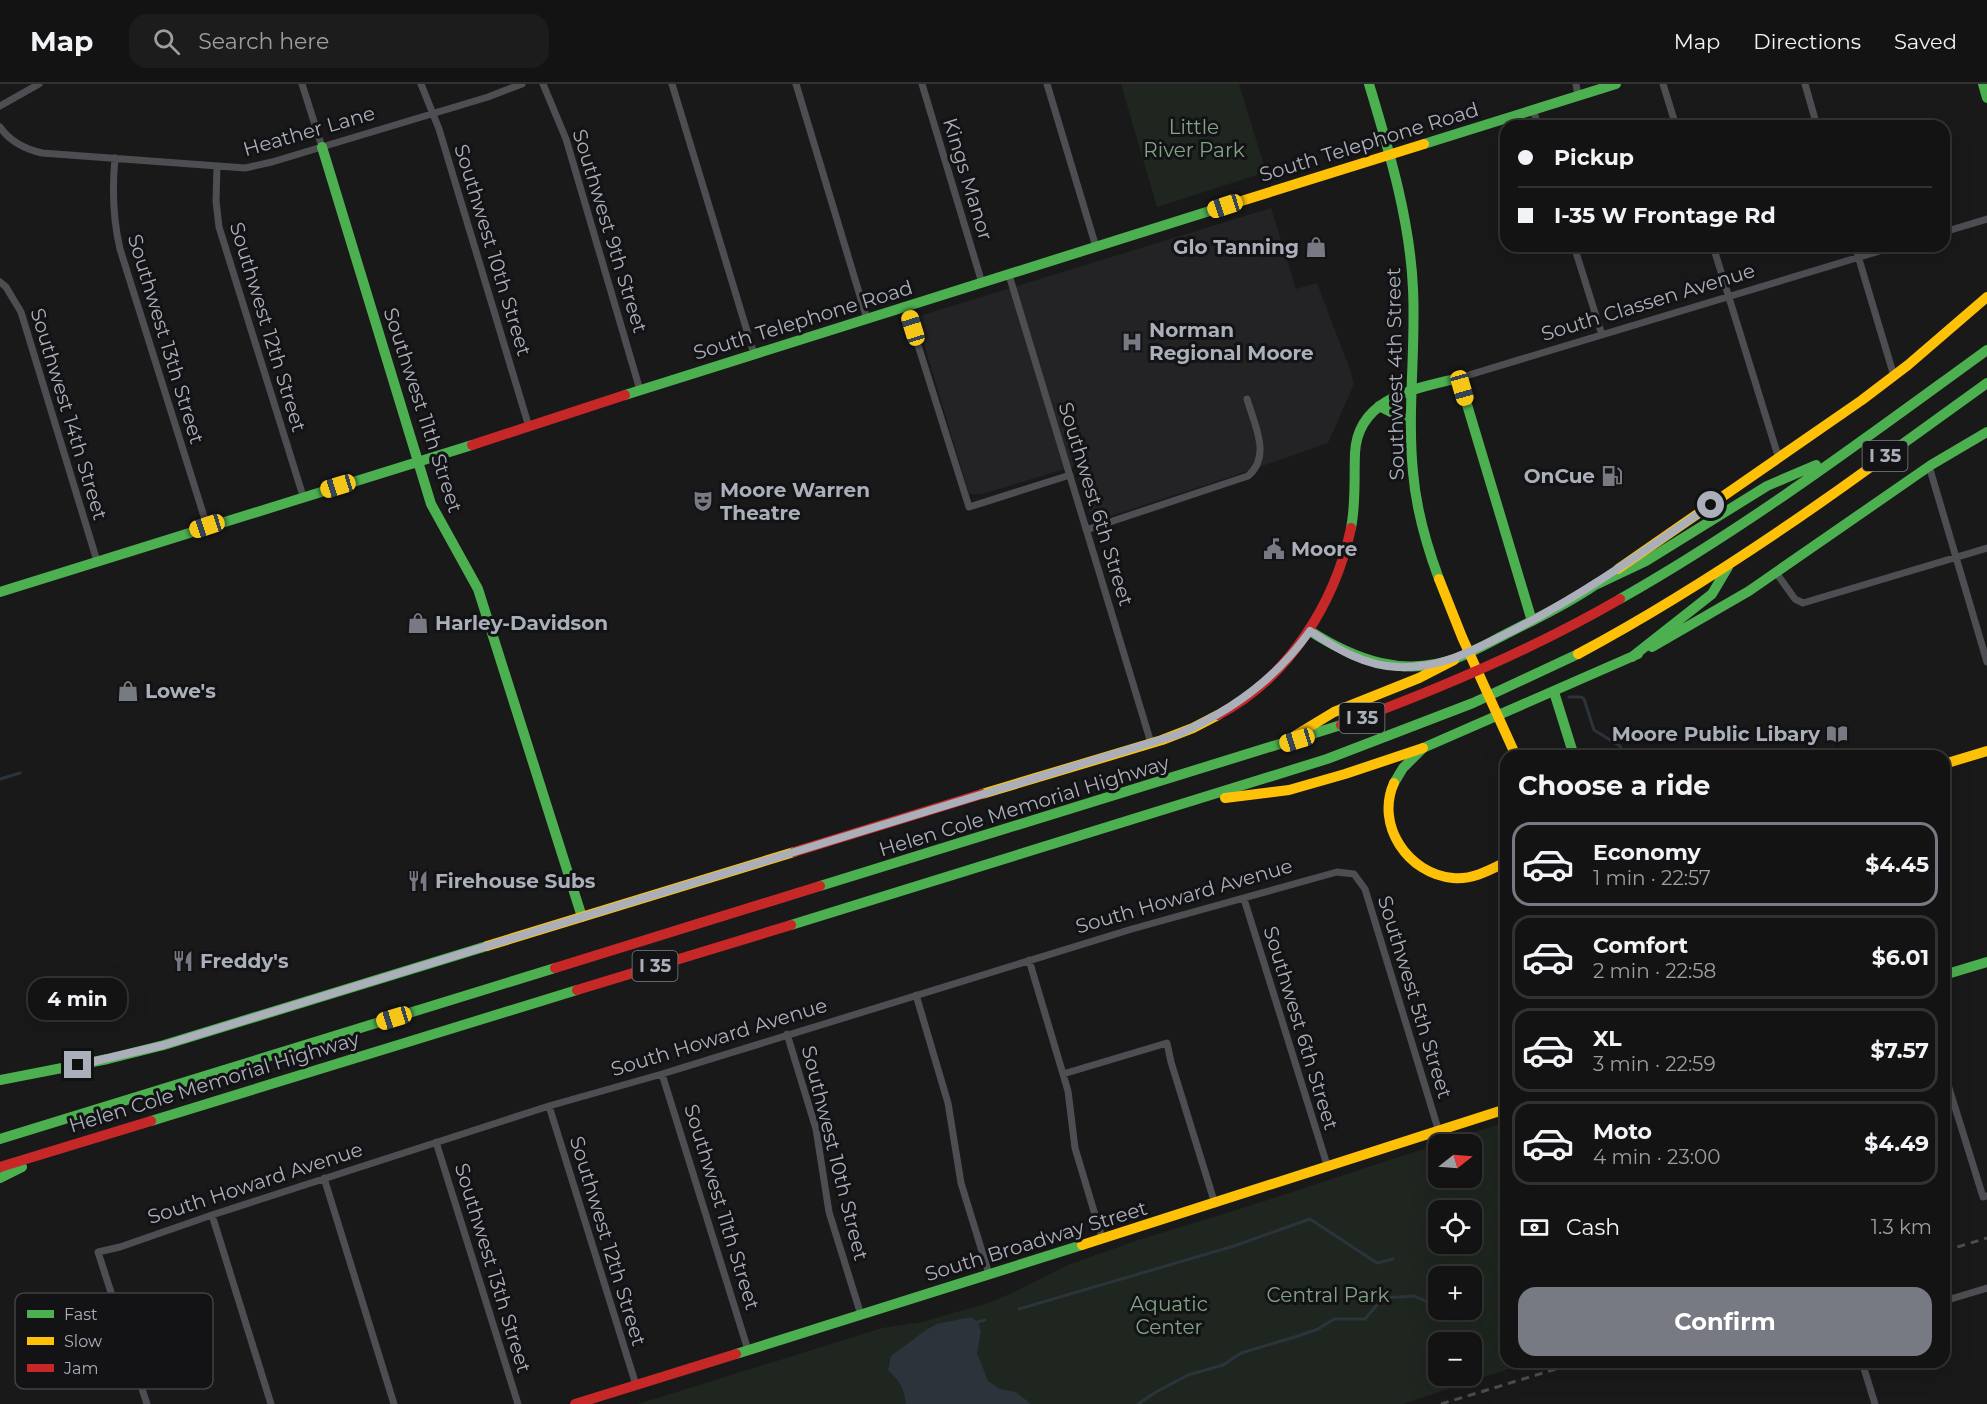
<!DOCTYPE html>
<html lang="en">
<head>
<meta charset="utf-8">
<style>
  body { margin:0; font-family:Montserrat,sans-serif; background:#1c1c1c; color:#f1f3f6; height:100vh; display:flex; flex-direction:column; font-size:22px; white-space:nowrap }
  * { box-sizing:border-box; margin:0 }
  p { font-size:20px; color:#9d9ea0 }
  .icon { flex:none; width:33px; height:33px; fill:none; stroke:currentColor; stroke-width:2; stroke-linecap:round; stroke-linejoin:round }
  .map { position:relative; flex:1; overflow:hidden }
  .side { position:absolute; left:1500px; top:666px; width:450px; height:618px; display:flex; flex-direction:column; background:#131313; border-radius:18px; box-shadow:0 6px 24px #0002,0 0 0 2px #323233 }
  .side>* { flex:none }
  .banner { position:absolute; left:1500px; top:36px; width:450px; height:132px; border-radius:18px; box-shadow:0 6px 24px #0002,0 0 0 2px #323233; display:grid; align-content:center; height:132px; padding:0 18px; background:#131313 }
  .needle { width:39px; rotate:73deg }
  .tools { position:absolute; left:1428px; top:1050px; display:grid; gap:12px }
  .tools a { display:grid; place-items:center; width:54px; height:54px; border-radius:12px; background:#131313; box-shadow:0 6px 24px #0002,0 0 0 2px #323233; font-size:30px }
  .end { position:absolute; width:27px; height:27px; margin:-14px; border:8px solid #aaafba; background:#111; box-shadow:0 0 0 3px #111 }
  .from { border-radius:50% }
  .bubble { position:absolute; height:42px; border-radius:18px; background:#131313; box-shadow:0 6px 24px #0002,0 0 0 2px #323233; font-size:20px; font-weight:700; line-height:42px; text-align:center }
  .car { position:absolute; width:18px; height:36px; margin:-18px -9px; border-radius:8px; box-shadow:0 0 4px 2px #0007; background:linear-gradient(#f5c518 24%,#345 0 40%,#f5c518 0 76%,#345 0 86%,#f5c518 0) }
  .banner b { display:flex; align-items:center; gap:21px; height:57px; font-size:22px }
  .banner b+b { border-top:2px solid #323233 }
  .banner i { width:15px; height:15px; background:#f1f3f6 }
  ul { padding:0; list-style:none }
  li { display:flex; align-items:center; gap:18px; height:84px; margin:0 12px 9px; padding:0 6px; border:3px solid #323233; border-radius:18px }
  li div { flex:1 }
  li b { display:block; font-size:22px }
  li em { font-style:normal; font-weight:700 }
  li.current { border-color:#777a82 }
  li>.icon { width:54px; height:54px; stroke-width:1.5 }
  h2 { padding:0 18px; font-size:27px; line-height:72px }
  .pay { display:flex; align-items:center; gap:15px; height:66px; padding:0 18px; font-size:22px }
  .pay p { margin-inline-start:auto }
  .cta { display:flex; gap:12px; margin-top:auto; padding:12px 18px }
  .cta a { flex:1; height:69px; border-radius:18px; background:#777a82; color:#fff; font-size:24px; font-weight:700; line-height:69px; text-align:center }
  header { display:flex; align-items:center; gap:36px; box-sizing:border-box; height:84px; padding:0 30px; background:#131313; border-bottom:2px solid #323233 }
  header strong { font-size:28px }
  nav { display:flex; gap:33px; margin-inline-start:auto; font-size:21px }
  .search { width:420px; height:54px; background:#1c1c1c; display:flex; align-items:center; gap:15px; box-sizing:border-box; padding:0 21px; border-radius:18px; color:#9d9ea0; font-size:22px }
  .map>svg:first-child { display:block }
</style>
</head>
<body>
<header>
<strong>Map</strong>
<div class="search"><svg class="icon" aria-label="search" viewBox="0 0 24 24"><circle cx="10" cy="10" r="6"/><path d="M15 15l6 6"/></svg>Search here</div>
<nav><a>Map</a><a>Directions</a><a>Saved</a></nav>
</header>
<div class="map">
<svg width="1987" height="1320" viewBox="0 0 1987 1320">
  <rect width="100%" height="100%" fill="#191919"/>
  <path fill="#232325" d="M1271 124 1296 205 1317 199 1349 283 1354 300 1328 359 1242 389 1093 438 1075 382 982 410H969L916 233Z"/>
  <path fill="#1f2620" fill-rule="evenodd" d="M1121 0H1239L1266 88 1157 123Z
    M1506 1038V1278H1529L1403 1320H638L882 1244 922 1238 988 1219 1012 1209 1068 1181 1135 1157 1243 1124ZM1438 1060H1472V1094H1438ZM1438 1126H1472V1160H1438ZM1438 1192H1472V1226H1438ZM1438 1258H1472V1292H1438Z"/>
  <path fill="#2c333b" d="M971 1233 978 1238 981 1248 977 1269 988 1297 1000 1305 1016 1308 1031 1320H906C904 1304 900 1297 888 1286L891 1272 926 1246 937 1240Z"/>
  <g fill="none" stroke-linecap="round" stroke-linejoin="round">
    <path stroke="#2c333b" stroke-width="3" d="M1569 613H1581L1584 615 1594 646 1620 662 1623 672
      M0 695 20 689
      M1019 1225 1234 1162 1310 1135 1377 1179 1393 1175
      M978 1238 985 1236
      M1138 1320 1156 1308 1188 1291 1223 1281 1241 1269 1298 1252 1318 1245 1334 1235H1365L1383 1214 1414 1212 1430 1219 1438 1218"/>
    <path stroke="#4d4e52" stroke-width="7" d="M302 0 322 63
      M421 0 439 45 529 343
      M543 0 566 55 640 306
      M672 0 754 270
      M796 0 867 235
      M922 0 982 199
      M1047 0 1096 163
      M1576 0 1578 11
      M1663 0 1676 42
      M1805 0 1817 42
      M0 22 39 0
      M1533 25 1538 42
      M0 43C10 58 25 65 42 69L245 84 272 78 488 13 522 0
      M115 74C112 105 113 135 120 165L207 442
      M217 82 216 117 219 143 303 412
      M1944 148 1987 135
      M1574 162 1602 251
      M1713 162 1779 375
      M1855 162 1894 292
      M1009 191 1151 659
      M0 198 6 203 21 228 97 477
      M906 223 969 423 1070 391
      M1459 294 1896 162
      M1929 382 1987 578
      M1086 446 1248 392C1272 372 1254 340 1247 315
      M1777 490 1795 515 1803 519 1987 464
      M1244 815 1328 1084
      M1029 876 1063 990 1068 1007 1075 1064 1102 1154
      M916 911 948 1019 961 1099 989 1190
      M787 950 816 1045 829 1128 861 1231
      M1944 988 1983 1113 1987 1112
      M662 990 748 1266
      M1063 990 1167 959 1171 978 1215 1120
      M549 1022 636 1301
      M436 1058 518 1320
      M324 1094 394 1320
      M212 1131 271 1320
      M1944 1217 1987 1204
      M1862 1278 1875 1320
      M147 1320 98 1168 120 1163 212 1131 549 1022 662 990 1132 845 1337 788 1354 790 1365 805 1439 1048"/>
    <path stroke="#4caf50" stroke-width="10" d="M1369 0C1389 67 1410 135 1413 205 1416 266 1407 327 1413 388 1416 425 1426 460 1439 495
      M1983 0 1987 14
      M1424 60 1616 0
      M322 63 431 420 478 505 582 833
      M625 311 1235 119
      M1379 322 1411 338
      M1872 382 1987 299
      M1351 444C1356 419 1354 394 1355 369 1358 313 1415 305 1459 294L1532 537
      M1591 503 1646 477 1767 402 1816 381
      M0 508 472 361
      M1620 515C1749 442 1867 353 1987 266
      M1310 547C1355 576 1404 594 1457 574 1475 567 1492 557 1510 548 1540 533 1570 518 1598 499
      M1652 563 1749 507 1931 381 1987 348
      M1632 573 1712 510 1728 483
      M1554 608 1574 672
      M1394 699 1403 684 1423 664 1638 570
      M820 802 1341 641
      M791 841 1327 675 1473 619 1578 570
      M1944 891 1987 878
      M0 996 108 975 164 961 487 862
      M151 1037 577 906
      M0 1055 555 884
      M0 1094 22 1083
      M736 1270 1082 1161"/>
    <path stroke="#ffc107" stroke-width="10" d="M1235 119 1424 60
      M1618 485 1862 316 1908 281 1987 213
      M1439 495 1462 553 1516 672
      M1578 570C1681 515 1778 450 1872 382
      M1296 651 1334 628 1419 594 1454 576
      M1944 680 1987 667
      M1394 699C1375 741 1408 790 1453 794 1472 796 1490 786 1506 778
      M982 710 1162 656 1193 644 1218 631
      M1225 714 1289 706 1345 690 1423 664
      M487 862 794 768
      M1082 1161 1506 1025"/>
    <path stroke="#c62828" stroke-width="10" d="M472 361 625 311
      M1218 631C1288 595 1335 519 1351 444
      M1341 641C1437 606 1532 566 1620 515
      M794 768 982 710
      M555 884 820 802
      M577 906 791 841
      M0 1083 151 1037
      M575 1320 736 1270"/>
    <path stroke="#4d4e51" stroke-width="3" stroke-dasharray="8 6" stroke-linecap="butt" d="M1944 1167 1987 1154
      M1441 1320 1579 1278"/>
  </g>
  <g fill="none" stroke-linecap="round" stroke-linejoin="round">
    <path stroke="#aaafba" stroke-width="8" d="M78 981 164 961 1176 651C1230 628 1276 595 1310 547 1337 565 1365 582 1398 583 1439 585 1470 568 1506 550 1580 513 1643 468 1711 421"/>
  </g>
  <defs>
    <symbol id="shop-bare" viewBox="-9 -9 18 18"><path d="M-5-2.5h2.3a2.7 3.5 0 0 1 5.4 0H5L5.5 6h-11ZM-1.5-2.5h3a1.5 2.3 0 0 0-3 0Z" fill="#777a82" stroke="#131315" stroke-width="2.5" paint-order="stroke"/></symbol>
    <symbol id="hospital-bare" viewBox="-9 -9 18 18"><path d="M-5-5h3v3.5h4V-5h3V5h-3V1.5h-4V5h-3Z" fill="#777a82" stroke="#131315" stroke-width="2.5" paint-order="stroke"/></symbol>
    <symbol id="fuel-bare" viewBox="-9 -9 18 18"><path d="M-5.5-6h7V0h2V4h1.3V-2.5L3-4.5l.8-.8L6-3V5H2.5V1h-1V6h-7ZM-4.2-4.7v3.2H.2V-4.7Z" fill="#777a82" stroke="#131315" stroke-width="2.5" paint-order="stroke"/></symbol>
    <symbol id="theatre-bare" viewBox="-9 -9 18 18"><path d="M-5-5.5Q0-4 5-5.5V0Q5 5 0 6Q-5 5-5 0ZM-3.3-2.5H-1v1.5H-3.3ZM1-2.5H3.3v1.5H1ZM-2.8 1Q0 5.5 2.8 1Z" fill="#777a82" stroke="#131315" stroke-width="2.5" paint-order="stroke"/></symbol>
    <symbol id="civic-bare" viewBox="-9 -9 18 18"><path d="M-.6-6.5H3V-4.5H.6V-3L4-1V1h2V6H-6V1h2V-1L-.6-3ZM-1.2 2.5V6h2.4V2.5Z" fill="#777a82" stroke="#131315" stroke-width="2.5" paint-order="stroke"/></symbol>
    <symbol id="library-bare" viewBox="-9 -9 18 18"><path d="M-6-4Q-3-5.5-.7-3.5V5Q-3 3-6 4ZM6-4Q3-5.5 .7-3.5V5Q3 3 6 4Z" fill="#777a82" stroke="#131315" stroke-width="2.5" paint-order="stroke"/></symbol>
    <symbol id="restaurant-bare" viewBox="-9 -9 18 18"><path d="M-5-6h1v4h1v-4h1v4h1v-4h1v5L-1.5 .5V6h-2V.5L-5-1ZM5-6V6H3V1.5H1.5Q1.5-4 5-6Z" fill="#777a82" stroke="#131315" stroke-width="2.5" paint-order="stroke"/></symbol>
  </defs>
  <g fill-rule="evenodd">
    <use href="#shop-bare" x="1301" y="148" width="30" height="30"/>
    <use href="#hospital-bare" x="1117" y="243" width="30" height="30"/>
    <use href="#fuel-bare" x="1597" y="377" width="30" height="30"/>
    <use href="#theatre-bare" x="688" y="402" width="30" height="30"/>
    <use href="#civic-bare" x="1259" y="450" width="30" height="30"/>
    <use href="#shop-bare" x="403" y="524" width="30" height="30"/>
    <use href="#shop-bare" x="113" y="592" width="30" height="30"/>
    <use href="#library-bare" x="1822" y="635" width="30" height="30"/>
    <use href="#restaurant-bare" x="403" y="782" width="30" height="30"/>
    <use href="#restaurant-bare" x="168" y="862" width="30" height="30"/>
  </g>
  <g text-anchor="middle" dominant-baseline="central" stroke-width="6" stroke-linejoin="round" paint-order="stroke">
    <g fill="#131315" stroke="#7d8088" stroke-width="1.5">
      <rect x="1862.5" y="357" width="45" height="30" rx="4.5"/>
      <rect x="1339.5" y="619" width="45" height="30" rx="4.5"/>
      <rect x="632.5" y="867" width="45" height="30" rx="4.5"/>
    </g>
    <g font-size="18" font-weight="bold" fill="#aaafba">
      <text x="1885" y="372">I 35</text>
      <text x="1362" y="634">I 35</text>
      <text x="655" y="882">I 35</text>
    </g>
    <g font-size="20" fill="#81a484" stroke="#131315">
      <text x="1194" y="43">Little<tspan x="1194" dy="23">River Park</tspan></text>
      <text x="1328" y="1211">Central Park</text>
      <text x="1169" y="1220">Aquatic<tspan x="1169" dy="23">Center</tspan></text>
    </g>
    <g font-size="20" fill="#aaafba" stroke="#131315">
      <text transform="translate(309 47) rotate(-16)">Heather Lane</text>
      <text transform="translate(1369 58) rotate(-17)">South Telephone Road</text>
      <text transform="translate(968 95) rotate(73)">Kings Manor</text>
      <text transform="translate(610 147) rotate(73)">Southwest 9th Street</text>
      <text transform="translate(493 166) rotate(73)">Southwest 10th Street</text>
      <text transform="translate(1648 218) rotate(-17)">South Classen Avenue</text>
      <text transform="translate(803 236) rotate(-17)">South Telephone Road</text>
      <text transform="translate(268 243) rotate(73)">Southwest 12th Street</text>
      <text transform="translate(166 255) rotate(73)">Southwest 13th Street</text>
      <text transform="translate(1395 290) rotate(-91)">Southwest 4th Street</text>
      <text transform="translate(423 326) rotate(72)">Southwest 11th Street</text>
      <text transform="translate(69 330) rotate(73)">Southwest 14th Street</text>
      <text transform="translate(1096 420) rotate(73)">Southwest 6th Street</text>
      <text transform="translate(1024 722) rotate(-17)">Helen Cole Memorial Highway</text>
      <text transform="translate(1184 812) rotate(-16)">South Howard Avenue</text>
      <text transform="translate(1415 913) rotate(73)">Southwest 5th Street</text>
      <text transform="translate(1301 944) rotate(73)">Southwest 6th Street</text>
      <text transform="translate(719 953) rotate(-17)">South Howard Avenue</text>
      <text transform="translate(214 998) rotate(-17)">Helen Cole Memorial Highway</text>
      <text transform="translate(835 1069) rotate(76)">Southwest 10th Street</text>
      <text transform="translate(255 1099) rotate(-18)">South Howard Avenue</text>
      <text transform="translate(722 1123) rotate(73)">Southwest 11th Street</text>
      <text transform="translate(608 1157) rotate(73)">Southwest 12th Street</text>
      <text transform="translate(1036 1157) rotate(-17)">South Broadway Street</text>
      <text transform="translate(493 1184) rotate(73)">Southwest 13th Street</text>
    </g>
    <g font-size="20" font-weight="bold" fill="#aaafba" stroke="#131315" text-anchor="start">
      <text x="1299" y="163" text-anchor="end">Glo Tanning</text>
      <text x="1149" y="246">Norman<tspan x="1149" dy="23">Regional Moore</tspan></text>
      <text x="1595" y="392" text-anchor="end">OnCue</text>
      <text x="720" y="406">Moore Warren<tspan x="720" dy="23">Theatre</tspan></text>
      <text x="1291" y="465">Moore</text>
      <text x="435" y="539">Harley-Davidson</text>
      <text x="145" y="607">Lowe's</text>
      <text x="1820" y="650" text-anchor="end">Moore Public Libary</text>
      <text x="435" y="797">Firehouse Subs</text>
      <text x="200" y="877">Freddy's</text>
    </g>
  </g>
  <rect x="15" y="1209" width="198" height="96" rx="9" fill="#131315" stroke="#404247" stroke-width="1.5"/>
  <rect x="27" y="1226" width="27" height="8" fill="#4caf50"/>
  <rect x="27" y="1253" width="27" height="8" fill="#ffc107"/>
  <rect x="27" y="1280" width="27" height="8" fill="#c62828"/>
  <g font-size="16" fill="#aaafba">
    <text x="64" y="1236">Fast</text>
    <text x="64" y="1263">Slow</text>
    <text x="64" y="1290">Jam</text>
  </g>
</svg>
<div class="tools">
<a><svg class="needle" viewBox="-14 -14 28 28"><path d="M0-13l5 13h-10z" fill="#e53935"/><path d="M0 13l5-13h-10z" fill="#9d9ea0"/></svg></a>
<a><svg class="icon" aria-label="locate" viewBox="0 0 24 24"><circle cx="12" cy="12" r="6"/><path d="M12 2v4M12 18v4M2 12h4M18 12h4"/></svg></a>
<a>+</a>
<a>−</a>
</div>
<i class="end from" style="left:1711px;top:421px"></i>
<i class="end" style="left:78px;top:981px"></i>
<div class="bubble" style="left:28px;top:894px;width:99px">4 min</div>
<i class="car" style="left:1225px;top:122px;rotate:252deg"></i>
<i class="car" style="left:913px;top:244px;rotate:343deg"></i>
<i class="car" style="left:1462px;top:304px;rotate:164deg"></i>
<i class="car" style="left:338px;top:402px;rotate:253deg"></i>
<i class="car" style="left:207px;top:442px;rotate:252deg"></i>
<i class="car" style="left:1297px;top:656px;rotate:253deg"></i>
<i class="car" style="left:394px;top:934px;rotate:253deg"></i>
<div class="banner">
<b><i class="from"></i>Pickup</b>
<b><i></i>I-35 W Frontage Rd</b>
</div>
<section class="side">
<h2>Choose a ride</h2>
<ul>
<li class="current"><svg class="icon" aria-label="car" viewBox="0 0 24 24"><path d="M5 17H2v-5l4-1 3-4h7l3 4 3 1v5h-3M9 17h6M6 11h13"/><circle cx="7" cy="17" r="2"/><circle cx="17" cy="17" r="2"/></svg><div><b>Economy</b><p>1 min · 22:57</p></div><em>$4.45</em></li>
<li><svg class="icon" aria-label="car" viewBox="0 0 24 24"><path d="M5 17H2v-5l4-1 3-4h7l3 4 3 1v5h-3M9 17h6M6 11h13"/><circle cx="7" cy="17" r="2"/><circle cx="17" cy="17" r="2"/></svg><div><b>Comfort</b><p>2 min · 22:58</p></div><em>$6.01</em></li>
<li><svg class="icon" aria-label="car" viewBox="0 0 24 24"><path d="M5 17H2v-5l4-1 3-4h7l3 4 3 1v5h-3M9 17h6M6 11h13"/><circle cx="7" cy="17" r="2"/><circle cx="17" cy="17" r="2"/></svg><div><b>XL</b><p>3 min · 22:59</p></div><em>$7.57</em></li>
<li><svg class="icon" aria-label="car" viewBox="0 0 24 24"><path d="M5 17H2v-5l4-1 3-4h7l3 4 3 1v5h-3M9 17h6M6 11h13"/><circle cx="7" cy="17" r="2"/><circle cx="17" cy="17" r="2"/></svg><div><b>Moto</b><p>4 min · 23:00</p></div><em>$4.49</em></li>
</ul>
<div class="pay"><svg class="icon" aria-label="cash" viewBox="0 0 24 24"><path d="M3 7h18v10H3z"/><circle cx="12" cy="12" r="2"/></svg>Cash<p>1.3 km</p></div>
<div class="cta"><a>Confirm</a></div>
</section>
</div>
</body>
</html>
